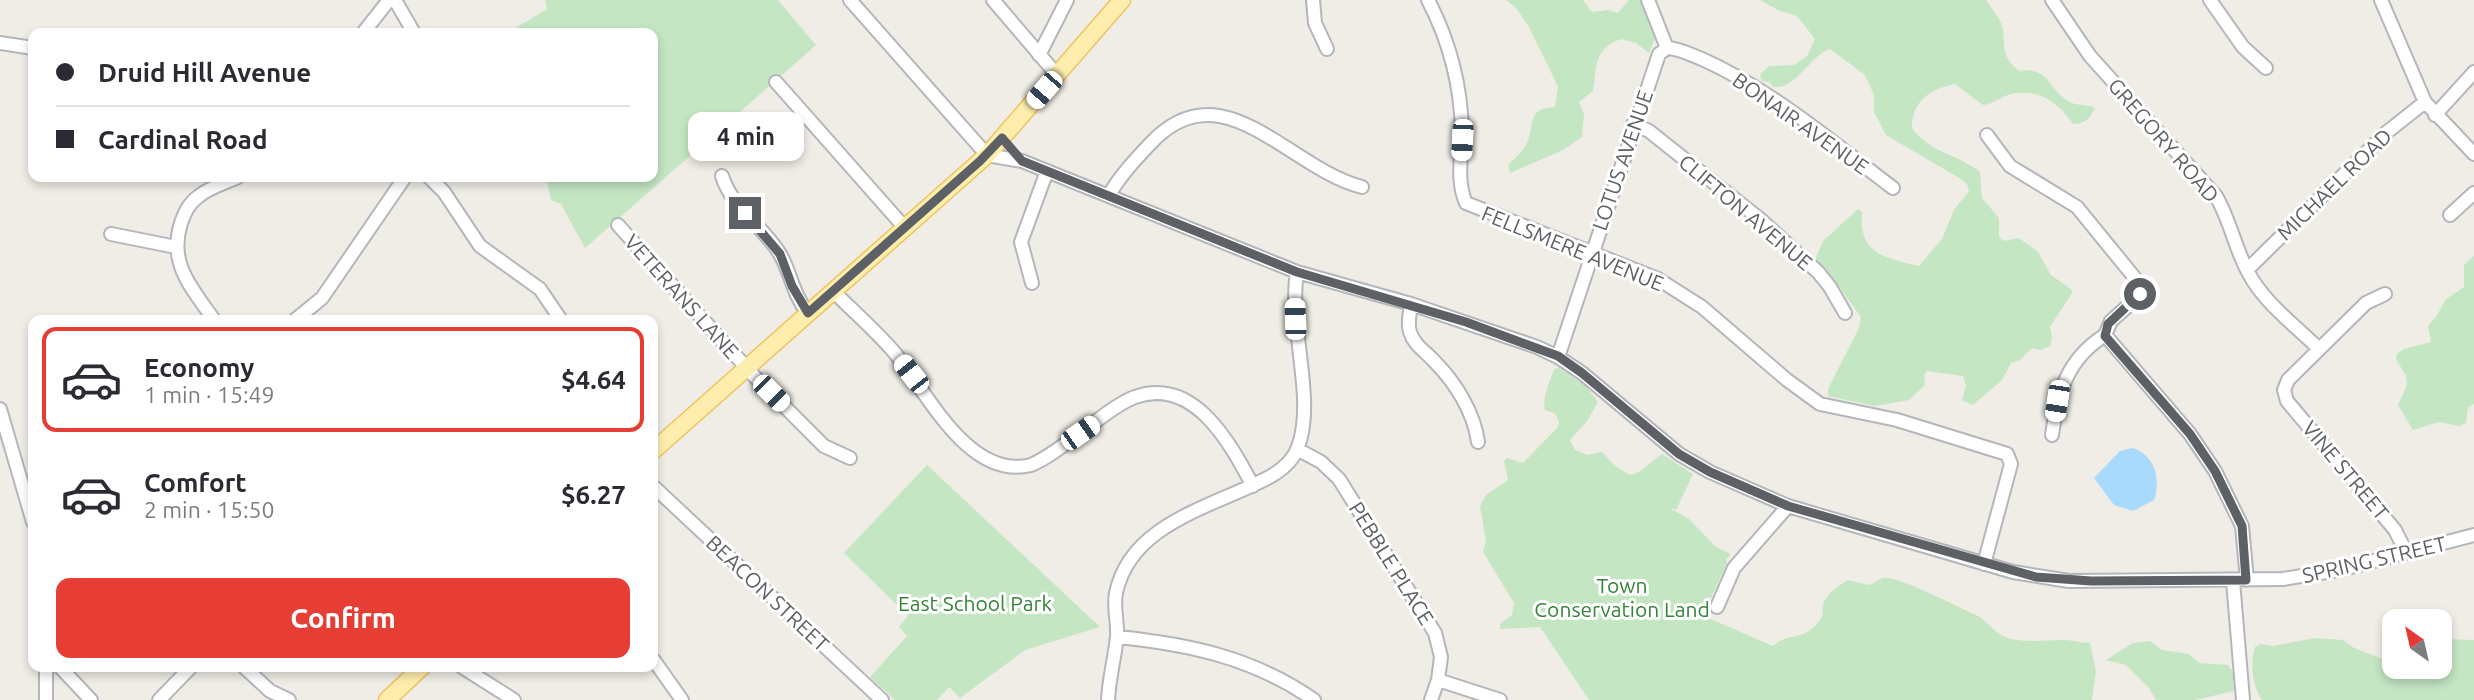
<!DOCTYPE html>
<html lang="en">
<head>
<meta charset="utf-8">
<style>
  body { margin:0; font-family:Ubuntu,sans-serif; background:#f2f2f3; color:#2b2b33; height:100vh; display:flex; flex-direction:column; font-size:26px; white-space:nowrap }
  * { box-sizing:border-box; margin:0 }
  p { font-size:23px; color:#7c7c81 }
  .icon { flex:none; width:38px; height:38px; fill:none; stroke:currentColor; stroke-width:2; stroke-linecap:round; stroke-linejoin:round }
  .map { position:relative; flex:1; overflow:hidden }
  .details { position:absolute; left:28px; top:315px; width:630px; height:357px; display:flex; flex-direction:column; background:#fff; border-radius:14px; box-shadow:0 4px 10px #0003 }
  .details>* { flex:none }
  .top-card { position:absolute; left:28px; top:28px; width:630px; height:154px; border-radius:14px; box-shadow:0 4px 10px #0003; display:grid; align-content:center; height:154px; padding:0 28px; background:#fff }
  .needle { width:46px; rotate:326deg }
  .controls { position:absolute; left:2382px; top:609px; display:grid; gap:14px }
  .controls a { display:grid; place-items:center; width:70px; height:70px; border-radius:14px; background:#fff; box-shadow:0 4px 10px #0003; font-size:35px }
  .end { position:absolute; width:32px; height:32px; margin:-16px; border:9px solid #5d6166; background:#fff; box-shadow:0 0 0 4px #fff }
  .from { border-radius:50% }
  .bubble { position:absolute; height:49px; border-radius:14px; background:#fff; box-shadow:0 4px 10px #0003; font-size:23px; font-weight:700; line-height:49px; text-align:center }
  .car { position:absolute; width:21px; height:42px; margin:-21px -10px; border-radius:9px; box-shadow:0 0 5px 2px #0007; background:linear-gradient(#fff 24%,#345 0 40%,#fff 0 76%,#345 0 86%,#fff 0) }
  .top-card b { display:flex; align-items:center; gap:24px; height:66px; font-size:26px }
  .top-card b+b { border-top:2px solid #e1e1e2 }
  .top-card i { width:18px; height:18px; background:#2b2b33 }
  ul { padding:12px 0 0; list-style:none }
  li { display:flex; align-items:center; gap:21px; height:105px; margin:0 14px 10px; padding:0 14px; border:4px solid transparent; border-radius:14px }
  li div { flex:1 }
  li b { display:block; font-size:26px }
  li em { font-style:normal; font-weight:700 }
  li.active { border-color:#e63e35 }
  li>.icon { width:63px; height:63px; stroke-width:1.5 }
  .button { display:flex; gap:14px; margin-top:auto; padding:14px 28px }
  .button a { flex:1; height:80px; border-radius:14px; background:#e63e35; color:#fff; font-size:28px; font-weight:700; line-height:80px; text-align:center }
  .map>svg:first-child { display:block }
</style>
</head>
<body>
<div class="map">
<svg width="2474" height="700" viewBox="0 0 2474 700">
  <rect width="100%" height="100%" fill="#efede6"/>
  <path fill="#c4e6c3" d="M545 0H778L816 45 585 248 561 204 551 200 546 177H653V33H507L547 9Z
    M1506 0H1583L1592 12 1608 10 1618 13 1629 0H1642L1655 38 1649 53 1636 43 1621 39C1593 49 1597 67 1593 91L1579 102 1584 114 1582 137 1563 150 1510 173 1508 165C1513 160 1520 154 1524 148 1538 127 1523 108 1555 107L1558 87 1551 72 1529 27 1517 9Z
    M1760 0H1986C1992 9 2002 20 2003 30 2005 49 2002 57 2019 71 2049 66 2048 89 2068 101 2077 107 2087 103 2095 108 2089 119 2085 124 2073 124 2058 101 2036 87 2008 95 1999 98 1993 104 1983 105L1955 84C1930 89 1912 101 1912 128 1930 153 1958 154 1980 172L1982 198 1999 218V237L2004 241 2019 238 2038 252 2051 275 2072 290V293L2050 327 2052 337 2050 346 2041 350 2032 348 2020 360 2011 363 2002 380 1973 405 1962 400 1966 386 1963 376 1927 371 1924 375 1925 385 1909 400 1875 406 1828 396V389L1859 328 1861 317 1830 274 1815 260 1823 241 1858 209 1862 212C1858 254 1885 258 1919 266L1942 239 1954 210 1969 191 1967 184 1961 179 1886 135 1874 112V95L1865 75 1830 49C1810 55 1797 89 1774 87L1769 82 1762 81 1760 74 1769 66 1794 65 1807 56 1815 39 1797 16 1780 11Z
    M2474 256V404L2468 407 2466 423 2459 426 2439 422 2413 430 2398 405 2407 385 2406 376 2396 359 2397 354 2404 349 2431 342 2428 326 2436 317 2446 299 2464 287V265Z
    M1559 368 1585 385 1598 402 1587 421 1570 440 1575 450 1588 455 1602 452 1615 466 1630 475 1639 472 1662 454 1693 474 1676 510 1668 507 1689 519 1716 547 1731 554 1726 560 1727 563 1705 611 1706 617 1773 646C1792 629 1804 646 1823 615 1819 598 1835 588 1848 580L1869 585C1875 584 1878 579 1883 578 1895 574 1960 608 1976 615 1985 619 1992 630 2001 635 2015 644 2048 640 2064 640 2073 640 2081 643 2090 643L2096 672 2092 700H1589L1540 627 1500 629V624L1512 615 1514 603 1483 552 1486 541 1480 506 1486 495 1508 480 1504 461 1507 458 1523 463 1558 427 1559 422 1555 413 1545 410C1542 397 1550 382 1554 369Z
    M927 465 1100 627 1025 650 960 698 949 687 937 700H895L870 677 907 636 899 627 908 616 844 553Z
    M2315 638 2343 640 2354 648 2383 659 2394 652V667H2440V639L2474 640V700H2262C2252 686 2250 663 2255 647L2260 644 2273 646Z
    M2150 641 2162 650 2189 654 2199 663 2228 665 2233 672 2234 691 2195 700H2156L2149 688 2126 665 2106 660 2133 643Z"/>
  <path fill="#a8dafd" d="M2132 448C2155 455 2161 479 2154 500L2133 511 2114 505 2094 478 2120 451Z"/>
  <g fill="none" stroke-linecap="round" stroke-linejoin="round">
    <defs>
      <path id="minor" d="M395 0 414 33
        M850 0 987 155 1022 161 1297 272 1411 304 1537 347 1558 357 1582 373 1679 454 1710 472 1788 506 2013 572 2069 581 2283 579 2339 570 2474 535
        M993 0 1057 75
        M1313 0 1315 23 1327 49
        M1428 0C1450 42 1461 85 1462 132 1462 155 1456 181 1466 203L1658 279 1702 307 1787 380 1820 404 1897 420 2007 454 2011 464 1984 564
        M1648 0 1667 48
        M2052 0 2090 56 2216 196C2230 220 2235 248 2248 272 2263 302 2296 326 2319 349
        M2210 0 2243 47 2266 68
        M2381 0 2425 102 2474 154
        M363 33 389 0
        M0 43 33 48
        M1667 48C1679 48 1691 55 1702 59 1773 91 1832 142 1893 188
        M1039 55 1067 0
        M776 82 905 228
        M2435 115 2474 72
        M1633 124 1649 131 1761 220 1818 272 1830 287 1845 313
        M1987 135 2010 166 2077 207 2139 283V296L2111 321 2105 335 2190 434 2215 471 2242 526 2247 580
        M722 176C732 208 763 226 780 254 791 273 793 295 808 313
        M429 177 444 192 480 246 540 289 561 320
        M1109 195C1120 176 1134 161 1149 145 1222 65 1287 168 1362 187
        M2450 215 2474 193
        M618 225 754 376 824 446 850 458
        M111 234 176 247
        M2247 270 2387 132 2425 102
        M1032 283 1021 242 1047 171
        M833 291C853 311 875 330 894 352 926 390 968 481 1031 465 1052 456 1071 439 1089 426 1104 416 1118 403 1135 397 1194 376 1230 443 1253 486
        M2385 294 2366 303 2288 380 2284 390 2287 401 2395 530 2406 552
        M1411 304C1410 313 1407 323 1410 332 1414 345 1425 351 1434 361 1455 382 1474 412 1478 442
        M214 320C192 288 168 264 181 223 185 212 189 203 199 196 210 187 225 183 238 177
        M295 320 322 298 405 177
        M1558 357 1659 54 1667 48
        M0 409 33 522
        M2052 435C2058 393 2066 360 2105 335
        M1297 449 1321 462 1339 479 1435 633 1441 657 1438 680 1431 700
        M653 486 882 700
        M2233 581 2243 700
        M1717 607 1734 568 1788 506
        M1117 637C1189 644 1254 658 1314 700
        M653 659 682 700
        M46 667V700
        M60 667 91 700
        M244 667 270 691 289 700
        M462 667 514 700
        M1438 680 1500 700
        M159 700 191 667
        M1108 700C1109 678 1115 657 1117 636 1118 622 1113 607 1116 593 1131 521 1218 506 1273 475 1284 468 1294 459 1298 447 1316 399 1288 327 1297 272"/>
      <path id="major" d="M653 451 987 155 1122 0
        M387 700 422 667"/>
    </defs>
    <use href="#minor" stroke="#b3b6ba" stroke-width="16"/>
    <use href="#major" stroke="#efc35f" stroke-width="19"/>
    <use href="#minor" stroke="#fff" stroke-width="12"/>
    <use href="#major" stroke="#feeead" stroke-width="16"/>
  </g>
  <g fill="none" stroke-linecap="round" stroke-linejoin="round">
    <path stroke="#5d6166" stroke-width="9" d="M745 213 780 254 792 286 808 313 980 161 1002 138 1022 161 1297 272 1466 322 1558 356 1582 373 1679 454 1710 472 1788 506 2036 577 2091 581 2246 580 2242 526 2215 471 2190 434 2105 336 2108 324 2140 294"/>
  </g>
  <g text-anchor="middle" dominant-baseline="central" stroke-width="6" stroke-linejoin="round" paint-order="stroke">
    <g font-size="21" fill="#5d6166" stroke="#fff">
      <text transform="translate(1801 123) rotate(35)">BONAIR AVENUE</text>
      <text transform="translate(2164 140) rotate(49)">GREGORY ROAD</text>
      <text transform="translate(1622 160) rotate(-71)">LOTUS AVENUE</text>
      <text transform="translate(2334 184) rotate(-44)">MICHAEL ROAD</text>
      <text transform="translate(1746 212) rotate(40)">CLIFTON AVENUE</text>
      <text transform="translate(1573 248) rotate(22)">FELLSMERE AVENUE</text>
      <text transform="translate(682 296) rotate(48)">VETERANS LANE</text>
      <text transform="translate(2346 470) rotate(50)">VINE STREET</text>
      <text transform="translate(2374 559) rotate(-13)">SPRING STREET</text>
      <text transform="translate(1392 563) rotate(58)">PEBBLE PLACE</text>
      <text transform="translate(768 593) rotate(43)">BEACON STREET</text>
    </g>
    <g font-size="21" fill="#368438" stroke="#fff">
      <text x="1622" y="585">Town<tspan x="1622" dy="24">Conservation Land</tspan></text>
      <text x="975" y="603">East School Park</text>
    </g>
  </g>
</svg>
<div class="controls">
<a><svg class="needle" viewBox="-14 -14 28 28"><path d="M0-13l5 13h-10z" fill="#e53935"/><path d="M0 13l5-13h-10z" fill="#7c7c81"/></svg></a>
</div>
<i class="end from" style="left:2140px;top:294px"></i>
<i class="end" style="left:745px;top:213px"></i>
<div class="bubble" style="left:688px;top:112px;width:116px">4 min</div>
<i class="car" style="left:1044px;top:90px;rotate:221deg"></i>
<i class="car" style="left:1462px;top:140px;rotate:183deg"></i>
<i class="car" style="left:1295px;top:319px;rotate:358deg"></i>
<i class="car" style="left:911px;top:374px;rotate:322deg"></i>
<i class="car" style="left:771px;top:393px;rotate:135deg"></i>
<i class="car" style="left:2057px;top:401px;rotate:189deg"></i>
<i class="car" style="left:1080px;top:433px;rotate:55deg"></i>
<div class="top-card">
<b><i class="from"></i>Druid Hill Avenue</b>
<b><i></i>Cardinal Road</b>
</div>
<section class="details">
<ul>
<li class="active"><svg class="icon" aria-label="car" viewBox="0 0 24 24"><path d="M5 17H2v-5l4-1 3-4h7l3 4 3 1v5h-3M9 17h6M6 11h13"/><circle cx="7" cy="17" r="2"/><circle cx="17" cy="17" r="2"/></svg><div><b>Economy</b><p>1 min · 15:49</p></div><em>$4.64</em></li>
<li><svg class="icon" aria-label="car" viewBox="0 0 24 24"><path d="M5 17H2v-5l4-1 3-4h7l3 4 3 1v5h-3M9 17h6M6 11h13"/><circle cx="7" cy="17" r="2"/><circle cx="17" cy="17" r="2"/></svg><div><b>Comfort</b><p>2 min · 15:50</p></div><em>$6.27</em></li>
</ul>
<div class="button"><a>Confirm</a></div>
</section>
</div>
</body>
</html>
